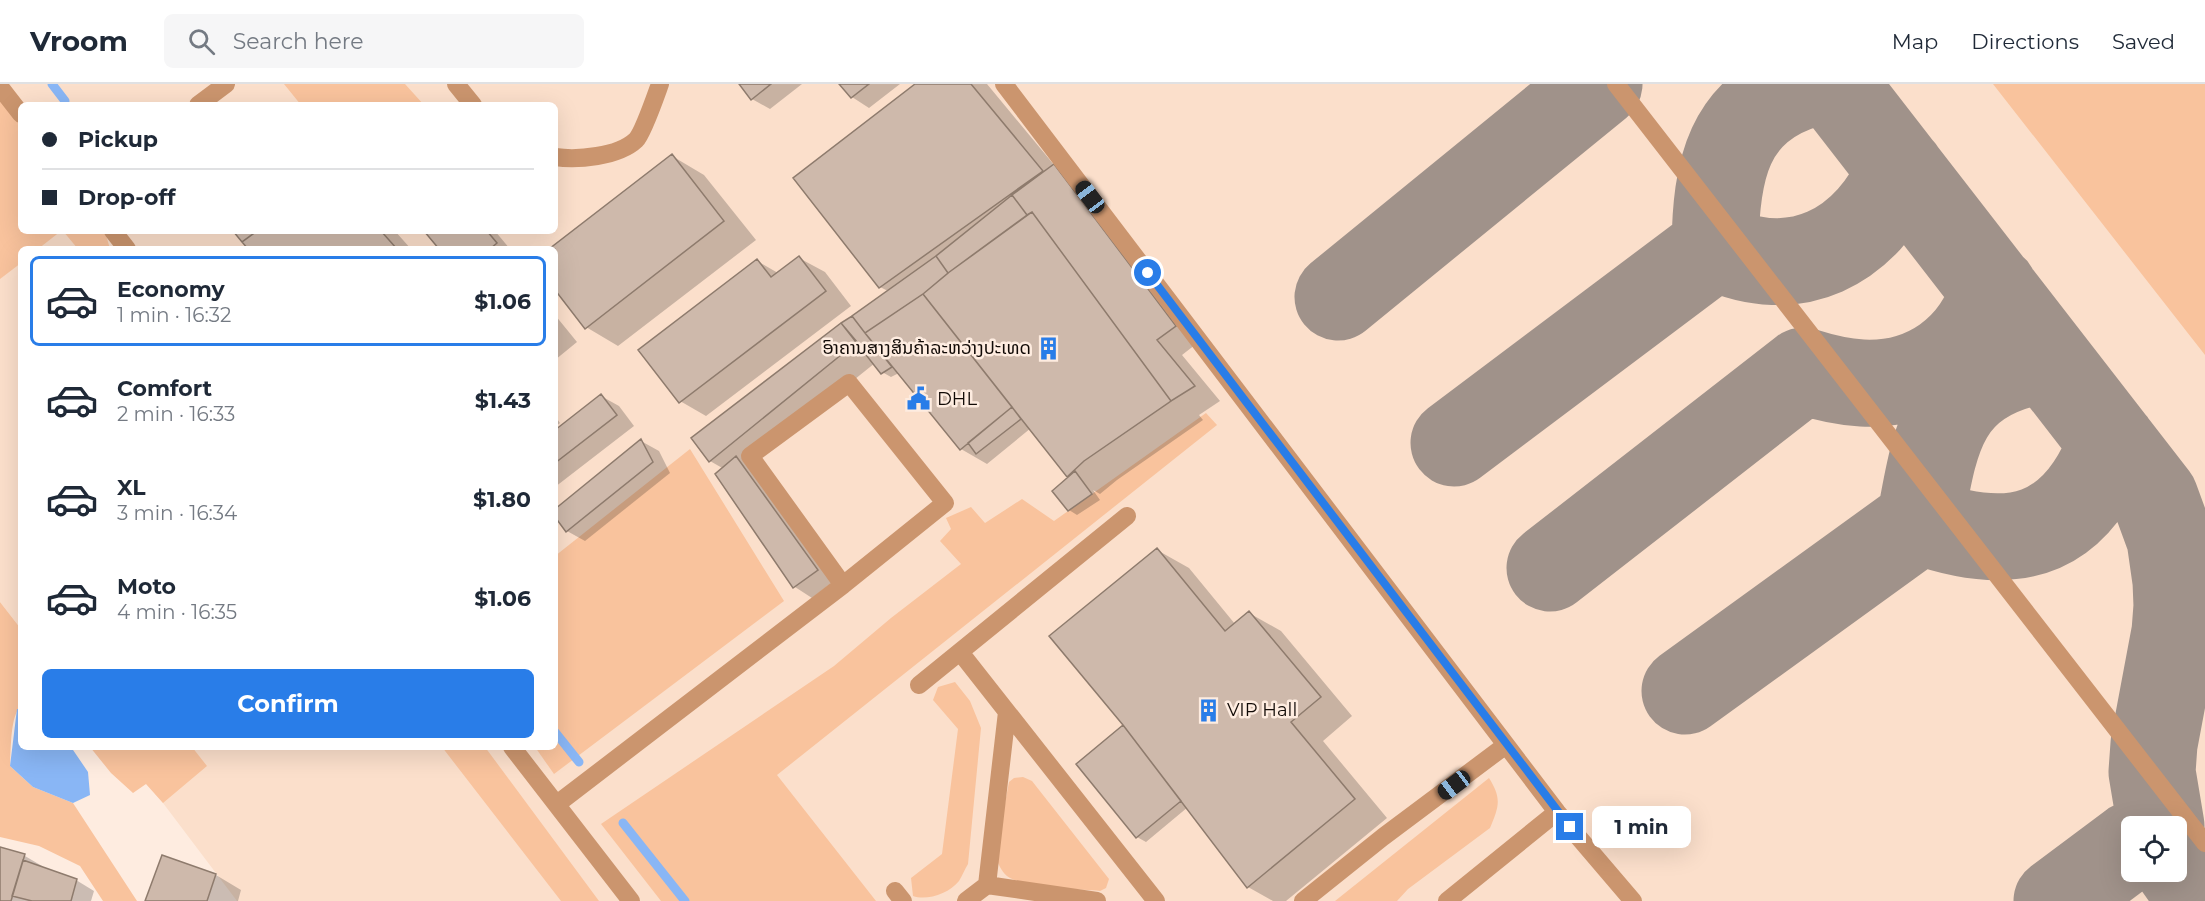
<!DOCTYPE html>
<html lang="en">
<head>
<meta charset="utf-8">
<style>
  body { margin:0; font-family:Montserrat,"Noto Sans Lao",sans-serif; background:#f6f6f7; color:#1f2937; height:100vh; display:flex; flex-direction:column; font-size:22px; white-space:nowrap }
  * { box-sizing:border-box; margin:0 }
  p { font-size:20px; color:#747a83 }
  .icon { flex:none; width:33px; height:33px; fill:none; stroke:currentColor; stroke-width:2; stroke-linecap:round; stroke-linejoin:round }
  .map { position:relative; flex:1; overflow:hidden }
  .panel { position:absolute; left:18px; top:162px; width:540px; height:504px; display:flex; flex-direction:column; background:#fff; border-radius:9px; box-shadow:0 6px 24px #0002 }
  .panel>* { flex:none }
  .guide { position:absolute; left:18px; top:18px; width:540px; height:132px; border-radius:9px; box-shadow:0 6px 24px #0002; display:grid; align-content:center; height:132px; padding:0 24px; background:#fff }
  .tools { position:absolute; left:2121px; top:732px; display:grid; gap:12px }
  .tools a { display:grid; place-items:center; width:66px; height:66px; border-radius:9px; background:#fff; box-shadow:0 6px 24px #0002; font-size:30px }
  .end { position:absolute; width:27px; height:27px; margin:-14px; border:8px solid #297de8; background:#fff; box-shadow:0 0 0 3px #fff }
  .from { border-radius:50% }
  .bubble { position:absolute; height:42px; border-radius:9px; background:#fff; box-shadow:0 6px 24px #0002; font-size:20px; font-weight:700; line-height:42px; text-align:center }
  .car { position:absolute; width:18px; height:36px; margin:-18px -9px; border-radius:8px; box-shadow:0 0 4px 2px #0007; background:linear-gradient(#222 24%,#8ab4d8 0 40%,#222 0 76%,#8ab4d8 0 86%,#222 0) }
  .guide b { display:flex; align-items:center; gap:21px; height:57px; font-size:22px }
  .guide b+b { border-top:2px solid #e0e1e3 }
  .guide i { width:15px; height:15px; background:#1f2937 }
  ul { padding:10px 0 0; list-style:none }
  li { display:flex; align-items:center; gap:18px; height:90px; margin:0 12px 9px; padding:0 12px; border:3px solid transparent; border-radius:9px }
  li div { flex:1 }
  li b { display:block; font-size:22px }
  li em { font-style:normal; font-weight:700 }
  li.on { border-color:#297de8 }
  li>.icon { width:54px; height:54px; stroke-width:1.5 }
  .button { display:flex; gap:12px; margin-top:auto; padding:12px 24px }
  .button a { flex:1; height:69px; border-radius:9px; background:#297de8; color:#fff; font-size:24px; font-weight:700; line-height:69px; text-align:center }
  header { display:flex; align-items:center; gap:36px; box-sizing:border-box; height:84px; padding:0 30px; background:#fff; border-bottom:2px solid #e0e1e3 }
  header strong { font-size:28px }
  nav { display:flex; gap:33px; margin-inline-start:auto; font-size:21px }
  .search { width:420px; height:54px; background:#f6f6f7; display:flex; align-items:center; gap:15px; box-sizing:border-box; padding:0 21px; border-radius:9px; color:#747a83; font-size:22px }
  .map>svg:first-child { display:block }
</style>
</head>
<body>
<header>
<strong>Vroom</strong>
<div class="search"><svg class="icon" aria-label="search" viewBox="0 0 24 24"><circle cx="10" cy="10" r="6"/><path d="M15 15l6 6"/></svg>Search here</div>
<nav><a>Map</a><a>Directions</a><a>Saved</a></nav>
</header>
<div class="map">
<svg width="2205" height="817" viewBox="0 0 2205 817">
  <rect width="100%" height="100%" fill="#feece0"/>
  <path fill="#fbdfcb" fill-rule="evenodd" d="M0 0H2205V817H237L163 719 114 663H555V165H21V545L0 518ZM21 21H555V147H21ZM2132 742H2176V788H2132Z"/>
  <path fill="#f9c39d" d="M284 0H405L424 21H301Z
    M1993 0H2205V271Z
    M0 15 21 42V147H61L38 165H21V179L0 195Z
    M63 147H105L110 165H78Z
    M1206 329 1217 341 777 691 876 817H661L601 740 834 582 891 534 961 480 940 457 951 445 946 434 971 423 985 439 1022 415 1054 437Z
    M690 365 784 517 554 690 535 663H555V472Z
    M0 518 21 545V622C10 631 11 667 10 682L33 703 73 719 137 817H103L80 782 39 762 0 753Z
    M955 598 970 617 981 644 968 780C965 785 962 792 959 797 949 810 926 817 913 812L911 794 942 770 958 645 933 616 938 603Z
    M90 663H192L207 682 163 719 146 700 133 709 111 689Z
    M442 663H485L599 817H561Z
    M1023 693 1032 697 1109 795 1106 804 1100 807C1080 805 1022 804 1007 792 1001 787 998 779 995 772L1009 698 1014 694Z
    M1489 694C1502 715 1499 722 1490 744L1408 805 1397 817H1335Z"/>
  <path fill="#89b6f5" d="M17 625H21V663H71L88 688 90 711 73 719 33 703 10 682Z"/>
  <path fill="#0003" d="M740 0H802L770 25 752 15Z
    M841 0H900L869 24 852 13Z
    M917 0H987L1200 257 1182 271 1220 317 1199 331 1203 336 1117 396 1100 410 1093 406 1100 416 1077 431 1069 426 1070 393 1031 344 987 380 961 365 899 289 891 293 882 288 875 279 748 381 835 496 812 514 795 503 717 390 724 385 710 377 888 207 880 203Z
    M672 72 704 91 756 156 618 262 586 243 555 204V165H551Z
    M235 147H395L411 165H250Z
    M426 147H495L510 165H441Z
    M799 174 825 188 851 222 706 332 680 317 757 177 778 189Z
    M555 231 577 258 555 276Z
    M601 312 619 322 634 342 555 403V348Z
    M555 332 560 339 555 343Z
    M641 357 659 367 670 389 585 457 567 447 555 430V427Z
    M1157 466 1189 484 1235 540 1249 529 1281 547 1352 632 1323 657 1387 734 1286 817H1273L1248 803 1188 723 1146 758 1137 753 1079 680 1126 641Z
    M0 764 25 772 42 782V784L76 796 94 807 91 817H0Z
    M163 773 216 791 241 806 238 817H147Z"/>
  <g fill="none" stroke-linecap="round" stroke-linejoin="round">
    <path stroke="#89b6f5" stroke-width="9" d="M52 0 65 17
      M555 648 579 678
      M623 739 685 817"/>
    <path stroke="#a0928a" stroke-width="87" d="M1834 0 2155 414 2170 455 2176 497 2205 535
      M1715 163C1716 87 1727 24 1808 0
      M1338 213 1599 0
      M1454 359 1715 163C1796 200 1865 164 1901 86
      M1920 437C1935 356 1941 299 2032 278
      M1550 484 1803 287C1822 293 1841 298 1862 299 1924 302 1977 266 1994 205
      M1685 607 1920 437C2012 470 2075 455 2112 358
      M2161 742 2152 688 2154 660 2175 548 2177 522 2176 497
      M2176 780 2202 817
      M2057 817 2132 761"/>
  </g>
  <path fill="#ceb9ab" stroke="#8e7b6d" stroke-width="1.5" d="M739 0H771L751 16Z
    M839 0H869L851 14Z
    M915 0H971L1043 87 879 204 793 94Z
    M672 70 724 137 585 245 555 206V165H549Z
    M1054 80 1176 242 1157 256 1195 302 1171 317 1032 128 1027 131 1012 111Z
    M1012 111 1027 131 948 189 936 172Z
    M1032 128 1171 317 1084 377 1067 393 923 210 948 189Z
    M233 147H257L242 158Z
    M257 147H381L397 165H248L242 158Z
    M424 147H487L497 159 490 165H439Z
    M799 172 826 207 679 319 638 266 757 175 771 193Z
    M936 172 948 189 923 210 865 249 852 232Z
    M923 210 1012 323 960 366 865 249Z
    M852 232 865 249 892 283 881 290 841 239Z
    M841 239 857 258 709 378 691 354Z
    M601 310 617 331 555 379V346Z
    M1012 323 1021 335 976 370 968 359Z
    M641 355 653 378 566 448 555 433V425Z
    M736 372 818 486 793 504 715 390Z
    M1075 387 1092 410 1068 427 1052 407Z
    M1157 464 1225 547 1249 527 1321 613 1291 638 1355 715 1247 804 1123 641 1049 552Z
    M1123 641 1181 717 1136 754 1076 680Z
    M0 763 25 770 11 817H0Z
    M162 771 216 790 207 817H145Z
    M23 776 77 795 71 817H32L12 812Z"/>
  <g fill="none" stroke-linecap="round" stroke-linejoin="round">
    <path stroke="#cb956e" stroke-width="18" d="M456 0 473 21
      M1004 0 1557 728 1633 817
      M1616 0 2205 759
      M0 3 21 30
      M198 21 226 0
      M555 73C577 76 618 73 636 56 643 49 656 11 660 0
      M113 147 127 165
      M960 568 1156 817
      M919 601 1127 432
      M512 663 631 817
      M557 720 843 501 945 419 849 299 750 372 843 501
      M987 801 1097 817
      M895 807 903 817
      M966 817 987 801 1007 628
      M1303 817 1383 753 1506 661
      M1447 817 1557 728"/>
  </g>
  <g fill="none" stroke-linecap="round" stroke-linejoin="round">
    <path stroke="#297de8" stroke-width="8" d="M1148 189 1570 743"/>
  </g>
  <defs>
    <symbol id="building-bare" viewBox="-9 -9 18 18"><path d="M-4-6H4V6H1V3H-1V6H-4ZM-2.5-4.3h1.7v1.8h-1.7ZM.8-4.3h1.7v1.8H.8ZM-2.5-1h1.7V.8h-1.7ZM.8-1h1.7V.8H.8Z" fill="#297de8" stroke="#feece0" stroke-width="2.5" paint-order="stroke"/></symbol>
    <symbol id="civic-bare" viewBox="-9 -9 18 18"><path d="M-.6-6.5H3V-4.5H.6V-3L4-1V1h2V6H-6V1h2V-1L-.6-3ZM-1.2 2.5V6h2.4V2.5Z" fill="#297de8" stroke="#feece0" stroke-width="2.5" paint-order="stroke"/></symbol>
  </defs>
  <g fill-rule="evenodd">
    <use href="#building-bare" x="1032" y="248" width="33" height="33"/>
    <use href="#civic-bare" x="902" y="298" width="33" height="33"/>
    <use href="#building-bare" x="1192" y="610" width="33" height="33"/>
  </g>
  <g text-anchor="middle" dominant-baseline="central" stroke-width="5" stroke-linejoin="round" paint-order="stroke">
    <g font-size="18" fill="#110a06" stroke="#feece0" text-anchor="start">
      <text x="1031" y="264" text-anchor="end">ົອາຄານສາງສິນຄ້າລະຫວ່າງປະເທດ</text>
      <text x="937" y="315">DHL</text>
      <text x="1227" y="626">VIP Hall</text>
    </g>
  </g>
</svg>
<div class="tools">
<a><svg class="icon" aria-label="locate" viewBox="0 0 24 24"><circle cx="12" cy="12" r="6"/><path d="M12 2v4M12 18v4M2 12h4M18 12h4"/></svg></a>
</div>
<i class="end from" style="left:1148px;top:189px"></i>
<i class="end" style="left:1570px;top:743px"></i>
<div class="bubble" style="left:1592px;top:722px;width:99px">1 min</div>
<i class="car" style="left:1090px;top:113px;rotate:323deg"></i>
<i class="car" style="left:1454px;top:701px;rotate:233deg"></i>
<div class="guide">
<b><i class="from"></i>Pickup</b>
<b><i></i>Drop-off</b>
</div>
<section class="panel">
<ul>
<li class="on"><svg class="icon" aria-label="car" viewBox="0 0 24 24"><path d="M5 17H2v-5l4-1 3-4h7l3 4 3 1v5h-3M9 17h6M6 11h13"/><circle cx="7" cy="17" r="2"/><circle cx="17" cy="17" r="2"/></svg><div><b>Economy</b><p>1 min · 16:32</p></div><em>$1.06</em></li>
<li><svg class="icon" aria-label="car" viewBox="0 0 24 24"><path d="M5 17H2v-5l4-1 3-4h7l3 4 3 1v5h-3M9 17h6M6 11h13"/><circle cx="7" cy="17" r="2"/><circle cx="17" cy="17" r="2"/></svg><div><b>Comfort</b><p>2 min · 16:33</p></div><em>$1.43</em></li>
<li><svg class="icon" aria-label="car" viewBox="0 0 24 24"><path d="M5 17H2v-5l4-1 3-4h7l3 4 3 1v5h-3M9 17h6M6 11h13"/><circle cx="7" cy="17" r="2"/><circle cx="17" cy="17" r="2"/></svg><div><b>XL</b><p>3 min · 16:34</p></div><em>$1.80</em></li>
<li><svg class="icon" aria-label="car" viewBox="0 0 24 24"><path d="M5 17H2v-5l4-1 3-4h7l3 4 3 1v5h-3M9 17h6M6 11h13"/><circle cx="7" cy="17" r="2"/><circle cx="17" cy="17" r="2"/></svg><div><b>Moto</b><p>4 min · 16:35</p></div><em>$1.06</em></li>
</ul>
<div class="button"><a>Confirm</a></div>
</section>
</div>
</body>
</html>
